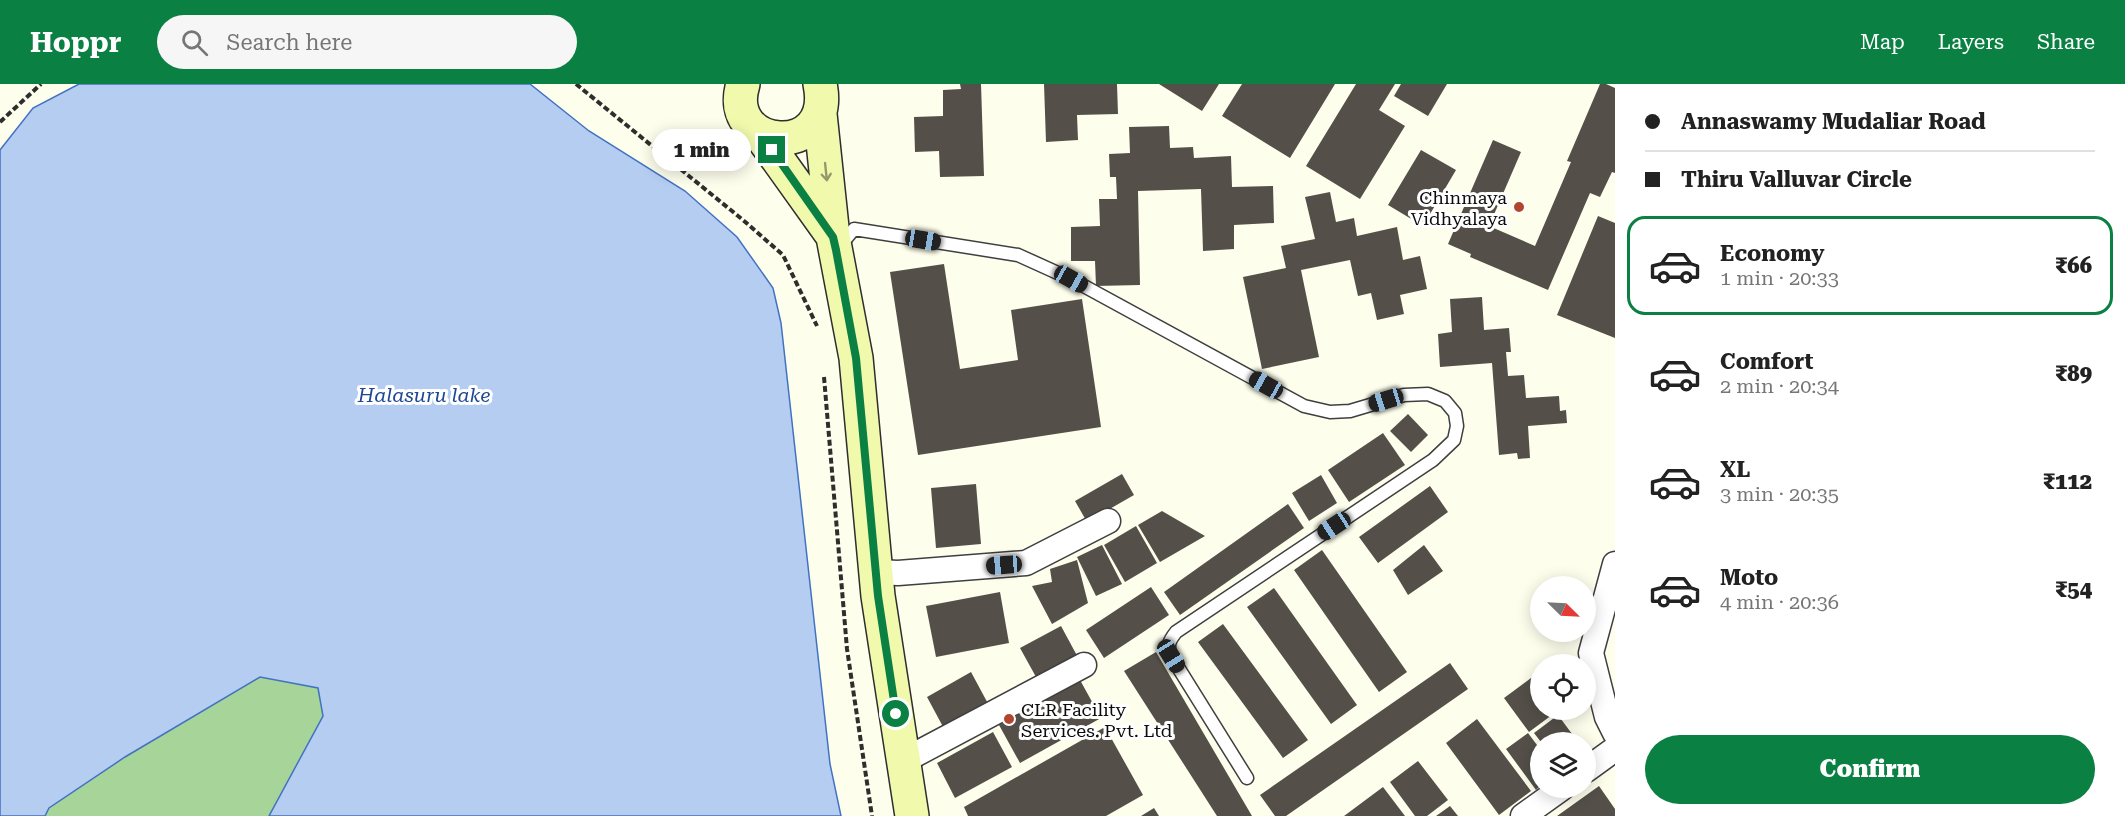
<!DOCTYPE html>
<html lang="en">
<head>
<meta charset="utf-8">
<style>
  body { margin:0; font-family:"Roboto Serif",serif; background:#f6f6f6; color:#222; height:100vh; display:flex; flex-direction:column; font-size:22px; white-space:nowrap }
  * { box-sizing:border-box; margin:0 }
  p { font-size:20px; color:#767676 }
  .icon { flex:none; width:33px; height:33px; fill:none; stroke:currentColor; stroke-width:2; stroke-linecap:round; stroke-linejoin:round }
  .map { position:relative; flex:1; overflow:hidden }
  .panel { display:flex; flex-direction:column; background:#fff; width:510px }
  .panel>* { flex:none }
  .guide { display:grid; align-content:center; height:132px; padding:0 30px; background:#fff }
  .needle { width:39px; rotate:114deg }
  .fabs { position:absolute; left:1530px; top:492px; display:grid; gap:12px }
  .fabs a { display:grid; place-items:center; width:66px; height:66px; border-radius:50%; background:#fff; box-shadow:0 3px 15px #0003; font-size:30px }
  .end { position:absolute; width:27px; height:27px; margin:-14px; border:8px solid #0b8043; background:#fff; box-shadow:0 0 0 3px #fff }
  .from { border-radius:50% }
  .bubble { position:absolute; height:42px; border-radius:21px; background:#fff; box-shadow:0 3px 15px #0003; font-size:20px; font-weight:800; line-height:42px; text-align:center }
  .car { position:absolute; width:18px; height:36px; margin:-18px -9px; border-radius:8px; box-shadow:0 0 4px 2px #0007; background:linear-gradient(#222 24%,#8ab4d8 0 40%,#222 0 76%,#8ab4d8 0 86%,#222 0) }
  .guide b { display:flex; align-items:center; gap:21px; height:57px; font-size:22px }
  .guide b+b { border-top:2px solid #e0e0e0 }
  .guide i { width:15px; height:15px; background:#222 }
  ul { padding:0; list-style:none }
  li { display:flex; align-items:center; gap:18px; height:99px; margin:0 12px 9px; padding:0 18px; border:3px solid transparent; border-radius:18px }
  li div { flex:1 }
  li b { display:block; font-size:22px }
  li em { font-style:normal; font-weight:800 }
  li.selected { border-color:#0b8043 }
  li>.icon { width:54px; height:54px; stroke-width:1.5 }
  .action { display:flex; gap:12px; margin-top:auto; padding:12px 30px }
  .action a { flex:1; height:69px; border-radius:36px; background:#0b8043; color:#fff; font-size:24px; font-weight:800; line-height:69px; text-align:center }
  header { display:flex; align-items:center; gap:36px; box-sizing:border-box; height:84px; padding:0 30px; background:#0b8043; color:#fff }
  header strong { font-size:28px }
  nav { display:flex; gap:33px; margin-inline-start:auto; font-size:21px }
  .search { width:420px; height:54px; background:#f6f6f6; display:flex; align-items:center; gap:15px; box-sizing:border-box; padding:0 21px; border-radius:33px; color:#767676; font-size:22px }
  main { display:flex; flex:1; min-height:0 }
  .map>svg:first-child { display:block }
</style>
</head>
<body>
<header>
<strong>Hoppr</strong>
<div class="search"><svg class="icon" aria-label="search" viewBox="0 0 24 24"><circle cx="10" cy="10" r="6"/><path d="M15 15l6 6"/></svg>Search here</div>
<nav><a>Map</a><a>Layers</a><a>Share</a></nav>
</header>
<main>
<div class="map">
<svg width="1615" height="732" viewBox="0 0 1615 732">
  <rect width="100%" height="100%" fill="#fdfeec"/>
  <path fill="#a7d499" d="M260 593 318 604 323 632 269 732H45L49 724 125 673Z"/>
  <path fill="#b5cdf1" stroke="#4272c2" stroke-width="1.5" d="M79 0H530L589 47 685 107 737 153 773 204 781 239 830 680 841 732H269L323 632 318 604 260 593 125 673 49 724 45 732H0V66L33 24Z"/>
  <path fill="#545049" d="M960 0H981L984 92 940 93 939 67 915 68 914 33 943 32V6L961 5Z
    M1044 0H1117L1118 30 1077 31 1078 56 1046 58Z
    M1159 0H1219L1202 27Z
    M1242 0H1335L1290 74 1222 32Z
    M1356 0H1395L1379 26 1405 42 1360 115 1306 82Z
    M1401 0H1447L1428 32 1394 12Z
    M1600 0H1606L1615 4V89L1612 88 1600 113 1590 109 1548 206 1470 173 1471 170 1448 160 1493 56 1521 68 1489 142 1535 162 1571 78 1567 77Z
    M1169 42 1170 64 1193 63 1194 74 1231 72 1232 103 1273 102 1274 139 1234 141V165L1203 167 1201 105 1138 107 1140 201 1096 202 1095 177H1071V143L1100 142 1099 115H1117L1116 93H1110L1109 70 1130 69 1129 43Z
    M1421 66 1456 86 1423 142 1388 121Z
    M1330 108 1336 138 1354 134 1357 152 1397 143 1403 176 1420 172 1427 205 1400 211 1404 230 1377 236 1371 209 1358 212 1350 176 1301 186 1319 273 1262 285 1243 193 1286 184 1281 162 1315 155 1305 113Z
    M1598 132 1615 139V254L1557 231Z
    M944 180 960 285 1018 276 1011 226 1082 215 1101 343 918 371 890 188Z
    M1482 213 1484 246 1509 244 1511 268H1506L1508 292 1524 291 1526 314 1559 312 1560 327 1566 326 1567 339 1528 342 1530 374 1518 375 1517 369 1499 371 1492 279 1440 283 1438 250 1452 248 1450 215Z
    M1408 330 1428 351 1411 368 1390 347Z
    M1383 349 1405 381 1349 418 1328 386Z
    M1122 390 1134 411 1087 438 1075 417Z
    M1321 391 1337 419 1309 437 1292 409Z
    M976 400 981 460 936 464 931 404Z
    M1430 402 1448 428 1378 479 1359 453Z
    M1288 420 1304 444 1180 531 1164 508Z
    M1162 427 1205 452 1160 478 1138 441Z
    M1136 442 1157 479 1125 498 1104 461Z
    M1102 461 1122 500 1096 512 1077 473Z
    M1424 461 1443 487 1408 511 1393 486Z
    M1322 466 1407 588 1379 608 1294 486Z
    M1077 476 1088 519 1052 540 1032 502 1052 498 1050 485Z
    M1151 503 1169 531 1104 574 1086 546Z
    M1274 504 1357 621 1331 640 1247 523Z
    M1000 508 1009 559 936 573 926 522Z
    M1223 540 1308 656 1283 674 1198 558Z
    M1061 542 1081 579 1041 602 1020 564Z
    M1156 568 1252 732H1217L1124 587Z
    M1450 579 1468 605 1286 732H1275L1260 711Z
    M971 588 992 627 948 652 927 613Z
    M1531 594 1540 607V626H1555L1556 628 1529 648 1504 614Z
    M1080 596 1101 634 1020 679 999 641Z
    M1558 631 1578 658H1541L1534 649Z
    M1477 635 1531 707 1499 731 1446 659Z
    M1105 643 1143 711 1106 732H968L964 723Z
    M993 648 1012 683 955 714 937 679Z
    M1528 649 1540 665V702L1536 706 1506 665Z
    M1418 677 1448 716 1427 732H1415L1390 698Z
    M1599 702 1615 725V732H1557Z
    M1383 703 1405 732H1344Z
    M1450 722 1458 732H1436Z
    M1154 724 1159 732H1141Z"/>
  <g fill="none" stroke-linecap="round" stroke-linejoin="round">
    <defs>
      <path id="lane" d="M839 163 854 145 1018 171 1071 195 1304 322 1330 328 1350 327 1404 311 1428 310 1445 317 1455 329 1457 342 1454 356 1433 376 1176 548C1169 557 1167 561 1171 572L1247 694"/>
      <path id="street" d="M1615 480 1591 569 1607 633 1615 649
        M877 488 898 489 1026 479 1108 437
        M903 677 1084 581
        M1586 686 1615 665
        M1523 732 1562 704"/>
      <path id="secondary" d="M743 0C722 67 836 77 820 0
        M820 30 833 153 856 274 878 512 912 732
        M759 49 832 151"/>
    </defs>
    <use href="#lane" stroke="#3f3f3f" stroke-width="15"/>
    <use href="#street" stroke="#3f3f3f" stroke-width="27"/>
    <use href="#secondary" stroke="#2e2e2e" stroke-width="36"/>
    <path stroke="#2e2e2e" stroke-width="4" stroke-dasharray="6 3" stroke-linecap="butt" d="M576 0 743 136 783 171 817 242
      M0 38 41 0
      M824 293 847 565 872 732"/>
    <use href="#lane" stroke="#fff" stroke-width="12"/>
    <use href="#street" stroke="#fff" stroke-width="24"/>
    <use href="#secondary" stroke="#f0f9ac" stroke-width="33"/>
  </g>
  <defs><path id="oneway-shaft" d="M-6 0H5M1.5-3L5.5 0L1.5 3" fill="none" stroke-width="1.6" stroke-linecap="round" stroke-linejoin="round" transform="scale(1.5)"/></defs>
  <use stroke="#959a6c" href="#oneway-shaft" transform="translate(826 88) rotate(84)"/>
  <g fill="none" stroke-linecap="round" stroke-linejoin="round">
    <path stroke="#0b8043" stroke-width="8" d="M772 66 833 153 836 166 856 274 878 512 896 630"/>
  </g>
  <g fill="#b1462f" stroke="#fff" stroke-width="2">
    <circle cx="1519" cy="123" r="6"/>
    <circle cx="1009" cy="635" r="6"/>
  </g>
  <g text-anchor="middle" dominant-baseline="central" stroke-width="6" stroke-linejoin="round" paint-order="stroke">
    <g font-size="18" fill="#0c0c0c" stroke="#fff" text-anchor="end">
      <text x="1507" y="113">Chinmaya<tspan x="1507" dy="21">Vidhyalaya</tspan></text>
      <text x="1021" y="625" text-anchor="start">CLR Facility<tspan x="1021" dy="21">Services. Pvt. Ltd</tspan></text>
    </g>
    <g font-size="20" font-style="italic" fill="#1f4794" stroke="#fff">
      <text x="424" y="311">Halasuru lake</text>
    </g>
  </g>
</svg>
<div class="fabs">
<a><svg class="needle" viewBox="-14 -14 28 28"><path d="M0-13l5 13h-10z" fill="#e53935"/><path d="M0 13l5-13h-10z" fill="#767676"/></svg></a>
<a><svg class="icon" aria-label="locate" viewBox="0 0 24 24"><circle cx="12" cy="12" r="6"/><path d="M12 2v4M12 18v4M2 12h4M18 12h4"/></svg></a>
<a><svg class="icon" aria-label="layers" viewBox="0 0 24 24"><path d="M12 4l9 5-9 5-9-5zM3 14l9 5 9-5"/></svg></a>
</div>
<i class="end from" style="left:896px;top:630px"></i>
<i class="end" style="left:772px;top:66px"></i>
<div class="bubble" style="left:652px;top:45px;width:99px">1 min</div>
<i class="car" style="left:923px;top:156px;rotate:99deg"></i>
<i class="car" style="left:1071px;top:195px;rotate:119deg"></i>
<i class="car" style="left:1266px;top:301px;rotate:299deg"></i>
<i class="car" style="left:1386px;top:316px;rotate:253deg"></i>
<i class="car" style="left:1334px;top:442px;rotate:237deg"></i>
<i class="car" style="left:1004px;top:481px;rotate:266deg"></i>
<i class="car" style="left:1171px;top:572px;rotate:148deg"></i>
</div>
<section class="panel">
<div class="guide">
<b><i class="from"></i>Annaswamy Mudaliar Road</b>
<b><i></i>Thiru Valluvar Circle</b>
</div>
<ul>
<li class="selected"><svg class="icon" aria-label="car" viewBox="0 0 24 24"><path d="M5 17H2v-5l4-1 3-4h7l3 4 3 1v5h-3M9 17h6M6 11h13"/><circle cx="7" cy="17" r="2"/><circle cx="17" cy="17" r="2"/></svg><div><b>Economy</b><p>1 min · 20:33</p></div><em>₹66</em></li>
<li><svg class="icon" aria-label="car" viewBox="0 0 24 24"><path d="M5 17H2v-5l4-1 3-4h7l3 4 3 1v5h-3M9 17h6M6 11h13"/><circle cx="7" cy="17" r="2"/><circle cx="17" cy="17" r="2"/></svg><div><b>Comfort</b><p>2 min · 20:34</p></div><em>₹89</em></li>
<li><svg class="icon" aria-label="car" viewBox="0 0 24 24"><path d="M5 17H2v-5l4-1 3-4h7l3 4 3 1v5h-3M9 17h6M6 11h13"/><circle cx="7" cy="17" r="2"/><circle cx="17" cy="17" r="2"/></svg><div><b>XL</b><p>3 min · 20:35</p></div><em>₹112</em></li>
<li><svg class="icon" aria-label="car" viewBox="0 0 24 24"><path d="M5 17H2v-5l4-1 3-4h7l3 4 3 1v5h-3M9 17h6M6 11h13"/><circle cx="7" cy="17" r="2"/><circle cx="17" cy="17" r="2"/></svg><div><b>Moto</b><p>4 min · 20:36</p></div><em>₹54</em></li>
</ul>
<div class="action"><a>Confirm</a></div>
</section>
</main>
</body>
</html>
